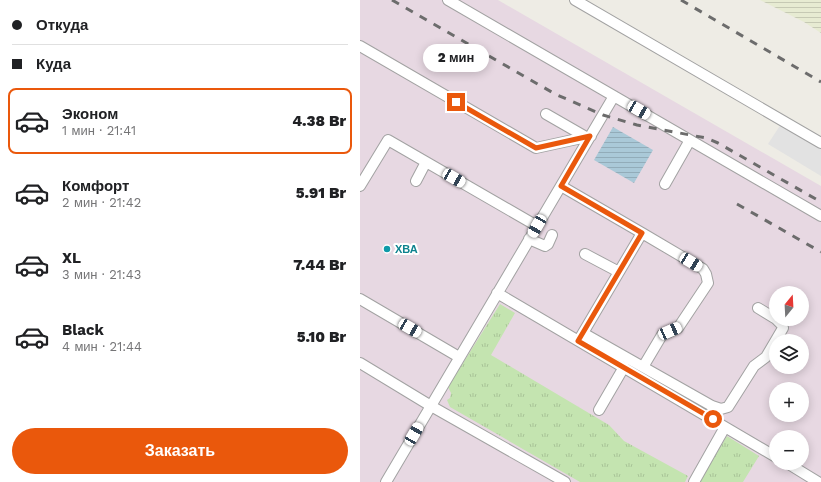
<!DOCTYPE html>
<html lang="ru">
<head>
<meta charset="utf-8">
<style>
  body { margin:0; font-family:"Work Sans",sans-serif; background:#f6f6f6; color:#202124; height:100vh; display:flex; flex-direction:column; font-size:15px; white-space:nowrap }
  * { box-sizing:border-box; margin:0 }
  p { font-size:13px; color:#757577 }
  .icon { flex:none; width:22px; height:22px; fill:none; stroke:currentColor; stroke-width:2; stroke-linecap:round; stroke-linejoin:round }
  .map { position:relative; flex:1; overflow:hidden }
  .panel { display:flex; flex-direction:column; background:#fff; width:360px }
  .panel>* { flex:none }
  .top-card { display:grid; align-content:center; height:88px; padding:0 12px; background:#fff }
  .needle { width:26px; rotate:18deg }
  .fabs { position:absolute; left:409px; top:286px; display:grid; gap:8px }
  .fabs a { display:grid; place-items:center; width:40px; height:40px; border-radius:50%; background:#fff; box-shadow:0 2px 10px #0003; font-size:20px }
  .end { position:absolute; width:18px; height:18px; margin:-9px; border:5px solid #ea580c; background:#fff; box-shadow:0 0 0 2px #fff }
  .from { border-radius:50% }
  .bubble { position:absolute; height:28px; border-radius:14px; background:#fff; box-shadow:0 2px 10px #0003; font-size:13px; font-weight:800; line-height:28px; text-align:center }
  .car { position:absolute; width:12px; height:24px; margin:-12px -6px; border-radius:5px; box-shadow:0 0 3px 1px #0007; background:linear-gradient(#fff 24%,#345 0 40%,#fff 0 76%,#345 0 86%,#fff 0) }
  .top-card b { display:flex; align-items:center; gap:14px; height:38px; font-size:15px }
  .top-card b+b { border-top:1px solid #e0e0e0 }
  .top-card i { width:10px; height:10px; background:#202124 }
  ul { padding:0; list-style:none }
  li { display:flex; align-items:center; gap:12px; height:66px; margin:0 8px 6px; padding:0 4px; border:2px solid transparent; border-radius:8px }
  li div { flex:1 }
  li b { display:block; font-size:15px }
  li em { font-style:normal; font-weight:800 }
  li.on { border-color:#ea580c }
  li>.icon { width:36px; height:36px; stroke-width:1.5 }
  .action { display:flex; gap:8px; margin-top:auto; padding:8px 12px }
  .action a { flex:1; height:46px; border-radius:24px; background:#ea580c; color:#fff; font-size:16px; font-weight:800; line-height:46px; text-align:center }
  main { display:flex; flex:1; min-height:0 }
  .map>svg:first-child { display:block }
</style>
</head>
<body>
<main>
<section class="panel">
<div class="top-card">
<b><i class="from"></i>Откуда</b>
<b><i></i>Куда</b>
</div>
<ul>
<li class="on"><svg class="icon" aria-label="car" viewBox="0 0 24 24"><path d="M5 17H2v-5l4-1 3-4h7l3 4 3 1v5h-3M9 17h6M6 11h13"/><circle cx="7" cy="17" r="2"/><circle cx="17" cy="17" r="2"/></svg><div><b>Эконом</b><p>1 мин · 21:41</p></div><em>4.38 Br</em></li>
<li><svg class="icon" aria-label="car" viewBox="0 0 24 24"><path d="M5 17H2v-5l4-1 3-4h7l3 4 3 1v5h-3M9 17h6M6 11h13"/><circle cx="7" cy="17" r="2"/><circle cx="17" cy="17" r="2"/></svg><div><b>Комфорт</b><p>2 мин · 21:42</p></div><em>5.91 Br</em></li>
<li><svg class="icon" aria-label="car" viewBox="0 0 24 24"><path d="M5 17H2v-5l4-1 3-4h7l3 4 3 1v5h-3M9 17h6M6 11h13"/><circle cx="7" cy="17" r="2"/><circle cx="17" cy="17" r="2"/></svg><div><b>XL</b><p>3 мин · 21:43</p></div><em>7.44 Br</em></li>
<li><svg class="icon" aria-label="car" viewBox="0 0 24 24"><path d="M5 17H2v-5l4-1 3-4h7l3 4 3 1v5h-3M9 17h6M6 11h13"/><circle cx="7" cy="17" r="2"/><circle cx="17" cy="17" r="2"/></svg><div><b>Black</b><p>4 мин · 21:44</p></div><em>5.10 Br</em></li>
</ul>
<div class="action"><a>Заказать</a></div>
</section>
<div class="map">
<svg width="461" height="482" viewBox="0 0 461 482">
  <defs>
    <pattern id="farmland-rules" width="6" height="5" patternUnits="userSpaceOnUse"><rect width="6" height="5" fill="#e7ebd2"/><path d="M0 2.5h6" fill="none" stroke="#c6c9b4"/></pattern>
    <pattern id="grass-tufts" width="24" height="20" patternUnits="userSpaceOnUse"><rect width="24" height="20" fill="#c4e4b0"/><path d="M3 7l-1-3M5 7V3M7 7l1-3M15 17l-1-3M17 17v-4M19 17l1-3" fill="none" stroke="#a8c397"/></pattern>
    <pattern id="water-rules" width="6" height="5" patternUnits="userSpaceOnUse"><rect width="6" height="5" fill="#aac9d8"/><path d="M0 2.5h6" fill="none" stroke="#92acb9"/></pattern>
  </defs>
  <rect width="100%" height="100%" fill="#eeece5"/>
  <path fill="#e7d8e2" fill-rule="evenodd" d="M0 0H138L461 186V482H0ZM416 293H442V319H416ZM416 341H442V367H416ZM416 389H442V415H416ZM416 437H442V463H416Z"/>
  <path fill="url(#farmland-rules)" d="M400 0H461V33L444 22Z"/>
  <path fill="url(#grass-tufts)" d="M140 304 155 313 131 355 249 425 264 441 328 476 325 482H220L90 407 87 400 90 398 91 393 88 387Z
    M367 436 399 456 383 482H339Z"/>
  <path fill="#e2e2e2" d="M423 121 461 143V176L408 144Z"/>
  <path fill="url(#water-rules)" d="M253 127 293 150 274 183 234 160Z"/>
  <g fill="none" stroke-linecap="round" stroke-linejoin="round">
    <defs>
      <path id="minor" d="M88 0 461 216
        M215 0 461 143
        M0 46 176 148 231 136
        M186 114 226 137
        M56 181 66 162
        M305 184 330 140
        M0 186 28 140 177 226
        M201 186 282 233 220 338
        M169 239 185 246 188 244 192 235
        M225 254 259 272
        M137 293 416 457
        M0 299 99 357
        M398 308 416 319
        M223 333 283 367 302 335 318 328 348 283 346 274 343 269 282 233
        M0 363 71 406 205 482
        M283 367 352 406 361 409 368 407 394 366 406 357 423 328 422 325 416 319
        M239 410 264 367
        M427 463 458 482
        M26 482 254 96
        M334 482 365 427"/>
    </defs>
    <use href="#minor" stroke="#a2a2a2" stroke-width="12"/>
    <use href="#minor" stroke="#fff" stroke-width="10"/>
    <path stroke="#6c6c6c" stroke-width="3" stroke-dasharray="8 8" stroke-linecap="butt" d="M32 0 195 94 243 115 277 125 346 138 358 143 461 202
      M321 0 461 82
      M377 204 461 252"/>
  </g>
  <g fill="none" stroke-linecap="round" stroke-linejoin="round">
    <path stroke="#ea580c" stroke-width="5" d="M96 102 176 148 230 136 201 186 282 233 218 341 353 419"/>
  </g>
  <circle fill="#0f9aa8" stroke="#fff" stroke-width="1.5" cx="27" cy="249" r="4"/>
  <g text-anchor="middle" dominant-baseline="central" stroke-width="4" stroke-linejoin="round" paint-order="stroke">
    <g font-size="11" font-weight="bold" fill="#0d838f" stroke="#fff" text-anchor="start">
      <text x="35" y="249">ХВА</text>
    </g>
  </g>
</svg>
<div class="fabs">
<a><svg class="needle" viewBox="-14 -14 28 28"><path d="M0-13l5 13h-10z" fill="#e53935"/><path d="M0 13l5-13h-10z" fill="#757577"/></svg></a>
<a><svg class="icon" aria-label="layers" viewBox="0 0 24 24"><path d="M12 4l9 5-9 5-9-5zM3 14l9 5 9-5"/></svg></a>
<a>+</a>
<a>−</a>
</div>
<i class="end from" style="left:353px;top:419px"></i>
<i class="end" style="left:96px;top:102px"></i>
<div class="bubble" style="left:63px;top:44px;width:66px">2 мин</div>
<i class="car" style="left:279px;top:110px;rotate:120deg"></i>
<i class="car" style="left:94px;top:178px;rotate:120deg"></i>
<i class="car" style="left:177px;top:226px;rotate:210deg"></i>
<i class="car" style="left:331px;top:262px;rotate:121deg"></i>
<i class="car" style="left:50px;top:328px;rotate:120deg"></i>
<i class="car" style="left:310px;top:331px;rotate:66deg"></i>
<i class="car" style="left:54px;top:434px;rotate:30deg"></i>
</div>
</main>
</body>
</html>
